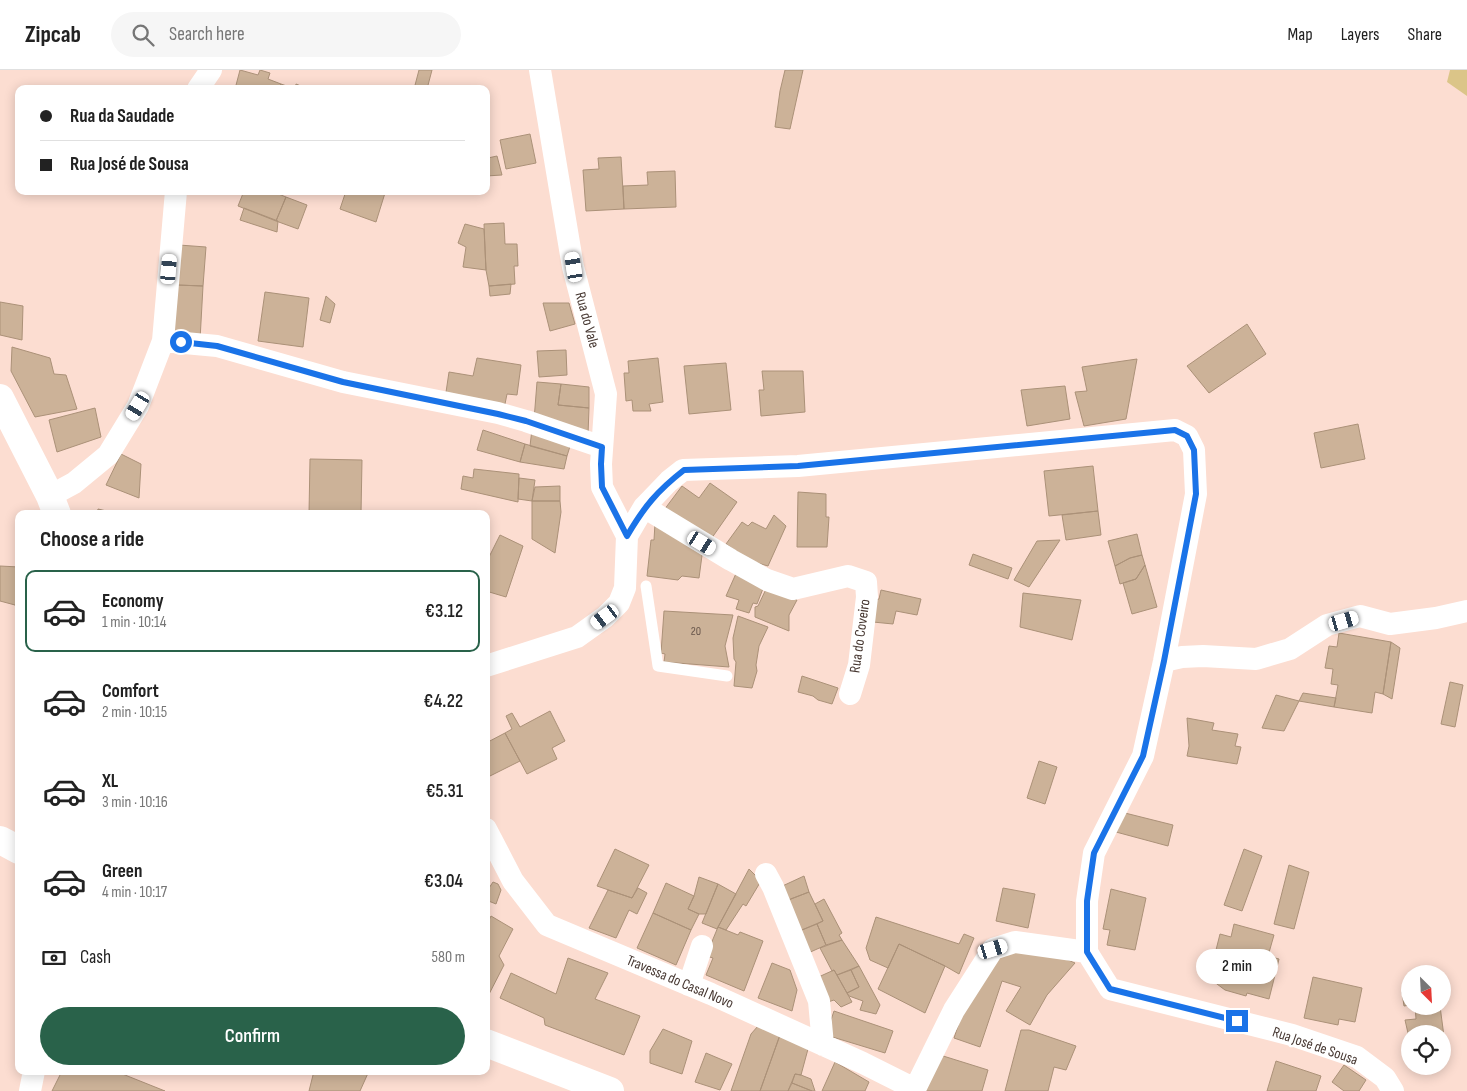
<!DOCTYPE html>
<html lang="en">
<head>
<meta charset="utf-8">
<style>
  body { margin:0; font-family:"Sofia Sans Condensed",sans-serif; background:#f6f6f6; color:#222; height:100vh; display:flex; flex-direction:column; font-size:19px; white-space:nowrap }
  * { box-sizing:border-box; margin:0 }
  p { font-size:16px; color:#767676 }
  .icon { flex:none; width:28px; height:28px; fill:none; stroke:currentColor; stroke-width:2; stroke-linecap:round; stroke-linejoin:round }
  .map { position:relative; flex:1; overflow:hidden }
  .sheet { position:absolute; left:15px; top:440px; width:475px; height:565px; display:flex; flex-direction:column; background:#fff; border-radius:10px; box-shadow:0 2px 12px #0003 }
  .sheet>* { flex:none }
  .banner { position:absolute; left:15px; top:15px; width:475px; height:110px; border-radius:10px; box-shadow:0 2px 12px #0003; display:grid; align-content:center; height:110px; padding:0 25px; background:#fff }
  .needle { width:32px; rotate:156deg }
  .buttons { position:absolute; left:1401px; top:895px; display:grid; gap:10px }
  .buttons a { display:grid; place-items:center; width:50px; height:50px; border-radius:50%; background:#fff; box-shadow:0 2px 12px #0003; font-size:25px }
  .end { position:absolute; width:22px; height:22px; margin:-11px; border:6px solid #1a73e8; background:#fff; box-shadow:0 0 0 2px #fff }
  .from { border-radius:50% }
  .bubble { position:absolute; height:35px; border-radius:18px; background:#fff; box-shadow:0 2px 12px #0003; font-size:16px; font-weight:600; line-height:35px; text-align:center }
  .car { position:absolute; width:15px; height:30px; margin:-15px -8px; border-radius:6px; box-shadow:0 0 4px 1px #0007; background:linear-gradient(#fff 24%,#345 0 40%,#fff 0 76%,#345 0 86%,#fff 0) }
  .banner b { display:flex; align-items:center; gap:18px; height:48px; font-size:19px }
  .banner b+b { border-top:1px solid #e0e0e0 }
  .banner i { width:12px; height:12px; background:#222 }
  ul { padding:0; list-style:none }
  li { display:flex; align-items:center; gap:15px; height:82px; margin:0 10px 8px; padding:0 15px; border:2px solid transparent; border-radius:10px }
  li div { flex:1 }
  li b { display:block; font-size:19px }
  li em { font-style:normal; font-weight:600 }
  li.active { border-color:#29624a }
  li>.icon { width:45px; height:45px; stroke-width:1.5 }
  h2 { padding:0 25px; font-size:22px; line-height:60px }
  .pay { display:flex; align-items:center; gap:12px; height:55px; padding:0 25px; font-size:19px }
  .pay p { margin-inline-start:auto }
  .primary-button { display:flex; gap:10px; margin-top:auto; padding:10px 25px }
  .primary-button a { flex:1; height:58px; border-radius:30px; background:#29624a; color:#fff; font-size:20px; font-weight:600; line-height:58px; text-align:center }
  header { display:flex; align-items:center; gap:30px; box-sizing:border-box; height:70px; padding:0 25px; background:#fff; border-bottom:1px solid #e0e0e0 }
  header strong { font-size:24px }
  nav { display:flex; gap:28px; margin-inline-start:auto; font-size:18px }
  .search { width:350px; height:45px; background:#f6f6f6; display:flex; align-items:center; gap:12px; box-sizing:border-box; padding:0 18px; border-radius:28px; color:#767676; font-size:19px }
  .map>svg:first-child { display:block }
</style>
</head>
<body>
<header>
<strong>Zipcab</strong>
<div class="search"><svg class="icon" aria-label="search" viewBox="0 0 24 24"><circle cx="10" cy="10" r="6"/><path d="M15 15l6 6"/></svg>Search here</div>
<nav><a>Map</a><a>Layers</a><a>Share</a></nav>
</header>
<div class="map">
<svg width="1467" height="1021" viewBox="0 0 1467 1021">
  <rect width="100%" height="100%" fill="#fcddd1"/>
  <path fill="#dbc588" d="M1450 0H1467V26L1447 12Z"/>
  <path fill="#ccb298" stroke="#ab9178" d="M240 0 258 5 260 0 270 3 268 9 281 14 279 19H235Z
    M419 0H432L427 19H414Z
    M785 0H803L790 59 775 57 780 21Z
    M281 14 295 19 296 14 308 19H279Z
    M530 64 536 93 506 99 500 70Z
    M486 83 488 88 497 86 502 105 486 106Z
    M621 87 624 139 586 141 583 100 599 99 598 88Z
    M675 101 676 137 624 139 623 116 648 115 647 102Z
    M244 121H271L286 127 276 151 238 136Z
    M346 121H381L385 123 376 152 340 139Z
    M461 121H480V124L461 123Z
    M286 127 307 135 298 159 276 151Z
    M244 138 278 151 277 162 240 150Z
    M504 153 505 174H517L518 196H514L515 214 489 216 486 200 484 154Z
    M465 154 484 159 486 200 463 197 466 177 458 173Z
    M179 175 206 177 203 216 177 215Z
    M511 214 510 224 490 226 489 216Z
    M177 215 203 216 200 270 173 268Z
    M265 222 309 228 303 277 258 271Z
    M326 226 335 234 330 253 320 250Z
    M0 232 23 236 22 270 0 265Z
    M543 233H569L575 254 550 261Z
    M1247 254 1266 284 1209 323 1187 296Z
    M12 277 50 288 54 304 66 305 77 339 35 347 11 301Z
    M566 280 567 305 539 307 537 281Z
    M477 288 521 295 517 325 507 324 505 334 445 329 449 302 473 306Z
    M658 288 663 332 649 334 651 341H633L632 330 626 331 624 303H629L628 291Z
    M1137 289 1126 349 1084 356 1075 322 1087 321 1082 297Z
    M726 293 731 340 689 344 684 296Z
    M762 301H803L805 342 761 346 759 320H764Z
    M537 312 561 314 558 335 589 338 588 365 534 350Z
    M561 314 589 317V338L558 335Z
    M1065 316 1070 349 1027 356 1021 320Z
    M95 338 101 367 57 382 49 350Z
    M1358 354 1365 389 1321 398 1314 363Z
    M532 359 571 373 567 386 530 376Z
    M483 360 525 374 520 392 477 380Z
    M525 374 567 386 564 399 520 392Z
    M121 384 141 394 139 428 106 415Z
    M310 389 362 390 361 444H309Z
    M1093 396 1098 441 1049 446 1044 401Z
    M474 399 519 404 518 432 461 419 463 406 473 408Z
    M519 408 535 410 532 431 518 429Z
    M710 413 737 432 709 472 664 440 682 416 699 428Z
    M560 416V431H532L535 417Z
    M798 422 826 424V447H829L827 477H797Z
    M532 431H560L561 442 555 483 532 469Z
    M98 439 119 444H97Z
    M1098 441 1101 465 1066 470 1062 445Z
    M774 445 786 456 768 496 751 491 726 474 742 452 748 456 752 452 766 459Z
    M655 453 703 478 699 508 682 506 678 510 647 506 651 470H654Z
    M1137 464 1142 485 1130 488 1115 496 1108 471Z
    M500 465 523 476 506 527 486 521V493Z
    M1060 470 1029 517 1014 510 1037 471Z
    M973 484 1012 498 1008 509 969 495Z
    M1142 485 1145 495 1136 509 1120 514 1115 496 1130 488Z
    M1145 495 1157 537 1132 544 1123 513 1136 509Z
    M0 496 19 497V541L15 535 0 531Z
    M738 499 764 516 757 534 753 533 749 543 736 539 739 530 726 526Z
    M767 517 797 530 789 545V561L755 547V537L758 536Z
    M881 520 921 529 917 545 896 541 893 554 873 552 876 530 879 529Z
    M1023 523 1081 530 1072 570 1020 557Z
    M664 541 733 545 725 576 729 597 664 592 665 584 661 583Z
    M738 546 768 557 759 576 756 595 757 601 752 618 734 616 736 592 734 589 733 568Z
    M1339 563 1391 572 1383 624 1375 622 1372 643 1334 637 1338 615 1331 614 1333 599 1325 598 1329 576 1337 577Z
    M1391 572 1400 578 1392 629 1383 624Z
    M802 606 838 618 832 634 818 630 813 626 798 622Z
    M1450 612 1463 615 1455 657 1441 654Z
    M1303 623 1336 628 1334 637 1299 631Z
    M1276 625 1299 631 1284 661 1262 658Z
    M550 641 565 671 552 678 557 689 527 704 505 663 512 659 506 646 512 643 520 657Z
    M1187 648 1214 653 1212 660 1238 664 1235 676 1241 677 1237 694 1187 686 1189 676Z
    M505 663 520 691 490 706 486 698V673Z
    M1039 691 1057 697 1045 734 1027 728Z
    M1121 742 1173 755 1168 776 1116 762Z
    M615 779 649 795 632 828 597 816Z
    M1244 779 1262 786 1242 841 1224 835Z
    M1289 795 1309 802 1294 859 1274 854Z
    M749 799 761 811 746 836 743 834 726 860 718 857Z
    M804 806 809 822 783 832 776 819Z
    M699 807 718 814 706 844H699L688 839 694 826Z
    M493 812 498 814 501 820 496 834 486 830V820L487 821Z
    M666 813 694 826 688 839 699 844 691 860 653 843Z
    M718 814 736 824 717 859 702 853Z
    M638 818 647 823 637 844 629 840 616 868 589 858 608 820 632 828Z
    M1003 818 1035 824 1028 858 996 851Z
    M1111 819 1146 828 1135 880 1107 875 1110 860 1103 859Z
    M809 822 823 851 797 862 783 832Z
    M824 829 842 863 839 865 842 870 826 875 817 854 823 851 815 834Z
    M653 843 691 860 676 895 637 878Z
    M491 846 513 859 499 886 504 895 486 930V856Z
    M876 847 959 874 964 864 974 868 959 904 945 896 899 874 888 898 870 890 866 878Z
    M817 854 826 875 806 884 797 862Z
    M1234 854 1274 865 1268 886 1279 889 1269 929 1247 923 1246 926 1225 920 1209 908 1220 864 1231 867Z
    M718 857 738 865 740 862 763 871 744 921 706 905 713 888 706 886Z
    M842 870 859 896 837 905 834 900 832 901 820 878Z
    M899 874 945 896 925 943 878 919Z
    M1013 879 1048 881 1075 893 1047 925 1030 955 1006 941 1021 917 1002 911 980 977 954 968 966 932 996 890Z
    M568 888 608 903 595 929 640 946 624 985 545 955 544 948 500 928 511 903 556 924Z
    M772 893 790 900 797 920 792 941 758 928Z
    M859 896 880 935 876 944 860 940 863 931 849 926 847 923 859 917 851 900Z
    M834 900 852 932 841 937 834 930 825 933 814 909Z
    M851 900 859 917 847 923 837 905Z
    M1313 907 1362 918 1355 952 1339 949 1338 955 1304 948Z
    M1410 921V935L1404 936 1402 922Z
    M1415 936H1440L1445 974H1442V964H1410V972L1405 950 1416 949Z
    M834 941 893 961 885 983 826 965Z
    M758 956 780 965 760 1021H731L751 964Z
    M663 959 692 971 682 1004 650 993V981Z
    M1021 960H1029L1076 976 1066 1000 1054 997 1048 1021H1005Z
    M780 965 808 979 801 1005 795 1004 788 1021H760Z
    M706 983 732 994 720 1020 695 1012Z
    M940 985 988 1000 982 1021H924Z
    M1276 991 1321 1006 1316 1021H1267Z
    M835 992 869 1012 865 1021H822Z
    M1344 995 1366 1010 1359 1021H1344L1332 1012Z
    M62 1001H115L165 1021H52Z
    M314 1001H369L360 1021H309Z
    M795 1004 801 1005 811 1009 815 1021H812L792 1013Z
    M792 1013 812 1021H788Z"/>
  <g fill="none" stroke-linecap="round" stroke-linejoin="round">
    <path stroke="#fff" stroke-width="11" d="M646 516 658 596 727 606"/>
    <path stroke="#fff" stroke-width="22" d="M198 19 211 0
      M163 271 217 276 343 312 498 343 526 351 602 377
      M50 426 74 413 108 385 138 336 163 271 176 121
      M644 437 731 490 767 510 793 519 848 506 866 512 867 527 859 595 850 624
      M627 466 644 437 669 411 683 400 798 396 1175 360 1187 366 1194 380 1196 424 1164 591 1143 686 1094 783 1087 831V882
      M1164 591 1182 587 1203 586 1256 589 1290 579 1327 555 1360 546 1390 554 1436 548 1467 541
      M486 596 577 567 605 547 619 533 625 518 627 466 602 417 601 394 606 324 573 197 540 0
      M486 759 513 811 547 855 711 924 863 993 915 1019V1021
      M766 804 773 817 819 931 823 975
      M689 915 702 876
      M915 1019 954 940 993 879 1015 872 1087 882 1110 919 1292 965 1357 987 1385 1008 1393 1021
      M30 1021 34 1001"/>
    <path stroke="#fff" stroke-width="28" d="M0 328 50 426 57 444
      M0 770 19 780
      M486 973 610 1021"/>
  </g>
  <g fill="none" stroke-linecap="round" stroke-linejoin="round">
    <path stroke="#1a73e8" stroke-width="6" d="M181 272 217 276 343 312 498 344 526 351 602 377 601 394 602 417 627 466C644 437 657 421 684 400L798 396 1175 360 1187 366 1194 380 1196 424 1164 591 1143 686 1094 783 1087 831V882L1110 919 1237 951"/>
  </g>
  <g text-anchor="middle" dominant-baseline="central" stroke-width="5" stroke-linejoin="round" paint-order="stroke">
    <g font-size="12" fill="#68564b">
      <text x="696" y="561">20</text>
    </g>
    <g font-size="15" fill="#463731" stroke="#fff">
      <text transform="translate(587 250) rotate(75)">Rua do Vale</text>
      <text transform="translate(860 566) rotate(-82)">Rua do Coveiro</text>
      <text transform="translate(680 912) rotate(23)">Travessa do Casal Novo</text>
      <text transform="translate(1315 976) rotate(19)">Rua José de Sousa</text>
    </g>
  </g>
</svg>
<div class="buttons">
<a><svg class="needle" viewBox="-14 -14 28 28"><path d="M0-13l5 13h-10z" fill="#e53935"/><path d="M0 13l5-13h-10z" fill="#767676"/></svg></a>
<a><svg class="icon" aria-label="locate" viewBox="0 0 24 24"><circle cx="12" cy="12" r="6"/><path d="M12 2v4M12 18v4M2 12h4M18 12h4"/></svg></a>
</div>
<i class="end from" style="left:181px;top:272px"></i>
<i class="end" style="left:1237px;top:951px"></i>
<div class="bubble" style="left:1196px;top:879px;width:82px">2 min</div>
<i class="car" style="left:574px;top:197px;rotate:351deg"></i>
<i class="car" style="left:169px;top:199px;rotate:5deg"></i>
<i class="car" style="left:138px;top:336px;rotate:211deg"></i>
<i class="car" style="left:702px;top:473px;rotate:121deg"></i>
<i class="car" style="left:605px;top:547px;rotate:234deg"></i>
<i class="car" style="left:1344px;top:551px;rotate:74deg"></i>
<i class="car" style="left:993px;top:879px;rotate:73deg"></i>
<div class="banner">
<b><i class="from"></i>Rua da Saudade</b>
<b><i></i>Rua José de Sousa</b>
</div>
<section class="sheet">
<h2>Choose a ride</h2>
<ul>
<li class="active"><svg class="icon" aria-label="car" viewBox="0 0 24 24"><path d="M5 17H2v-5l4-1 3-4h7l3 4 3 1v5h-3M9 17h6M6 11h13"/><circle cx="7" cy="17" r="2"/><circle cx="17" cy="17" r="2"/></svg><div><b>Economy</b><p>1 min · 10:14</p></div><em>€3.12</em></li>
<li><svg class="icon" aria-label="car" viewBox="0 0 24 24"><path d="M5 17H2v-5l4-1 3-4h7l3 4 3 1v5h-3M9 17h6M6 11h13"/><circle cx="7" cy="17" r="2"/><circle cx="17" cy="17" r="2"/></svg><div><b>Comfort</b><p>2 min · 10:15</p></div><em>€4.22</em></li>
<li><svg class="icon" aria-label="car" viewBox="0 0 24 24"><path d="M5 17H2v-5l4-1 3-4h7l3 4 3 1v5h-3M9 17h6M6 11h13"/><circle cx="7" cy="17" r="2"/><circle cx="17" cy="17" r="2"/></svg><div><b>XL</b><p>3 min · 10:16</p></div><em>€5.31</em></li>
<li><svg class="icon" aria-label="car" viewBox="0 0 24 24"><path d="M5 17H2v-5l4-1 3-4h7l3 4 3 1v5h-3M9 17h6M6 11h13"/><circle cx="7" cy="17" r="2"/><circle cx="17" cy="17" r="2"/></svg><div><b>Green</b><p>4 min · 10:17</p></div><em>€3.04</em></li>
</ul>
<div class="pay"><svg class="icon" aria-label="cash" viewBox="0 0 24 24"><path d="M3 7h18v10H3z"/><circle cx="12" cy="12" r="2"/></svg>Cash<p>580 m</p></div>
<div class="primary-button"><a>Confirm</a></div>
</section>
</div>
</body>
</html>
